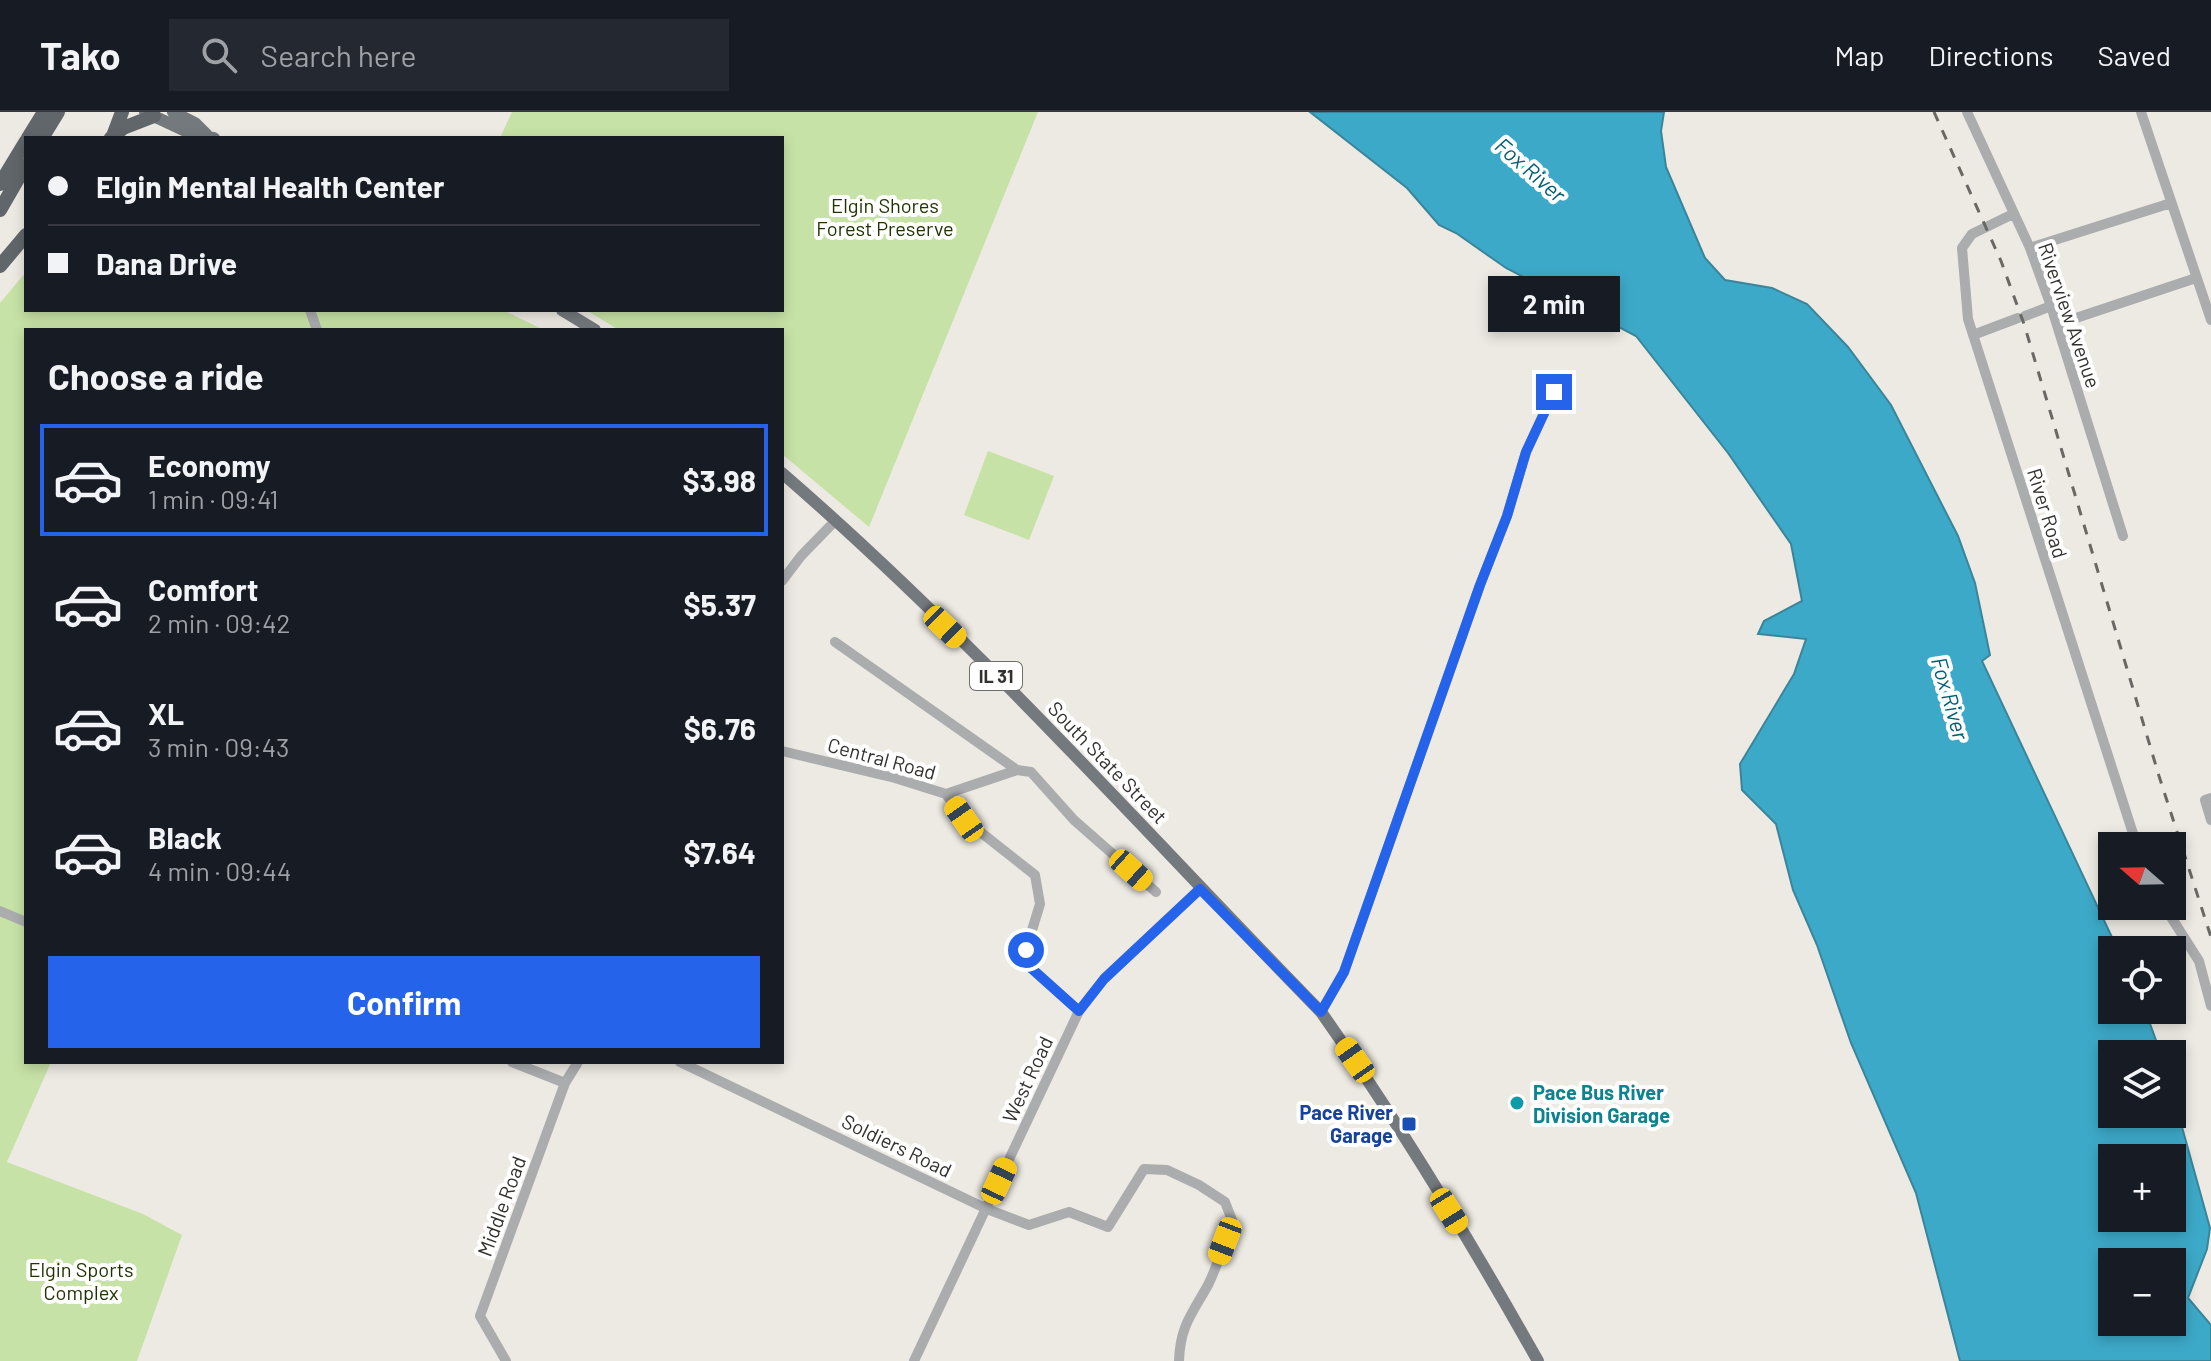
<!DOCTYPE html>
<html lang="en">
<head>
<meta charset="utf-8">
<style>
  body { margin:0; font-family:Barlow,sans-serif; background:#242831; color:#f1f3f6; height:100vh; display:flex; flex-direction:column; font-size:30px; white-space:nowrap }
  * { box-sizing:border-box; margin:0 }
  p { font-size:26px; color:#9ea1a6 }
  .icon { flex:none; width:44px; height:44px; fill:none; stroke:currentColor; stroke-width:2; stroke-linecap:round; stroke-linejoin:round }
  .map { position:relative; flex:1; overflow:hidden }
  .sheet { position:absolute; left:24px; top:216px; width:760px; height:736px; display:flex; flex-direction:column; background:#171b24; border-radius:0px; box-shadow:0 4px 12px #0003 }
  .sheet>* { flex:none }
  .top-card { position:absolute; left:24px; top:24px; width:760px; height:176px; border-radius:0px; box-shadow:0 4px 12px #0003; display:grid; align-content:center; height:176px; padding:0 24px; background:#171b24 }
  .needle { width:52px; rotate:290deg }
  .tools { position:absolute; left:2098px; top:720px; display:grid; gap:16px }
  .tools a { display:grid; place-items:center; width:88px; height:88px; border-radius:0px; background:#171b24; box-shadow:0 4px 12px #0003; font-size:40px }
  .end { position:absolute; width:36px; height:36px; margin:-18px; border:10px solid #2563eb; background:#fff; box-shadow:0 0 0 4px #fff }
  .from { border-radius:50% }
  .bubble { position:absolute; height:56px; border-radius:0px; background:#171b24; box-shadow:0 4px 12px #0003; font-size:26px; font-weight:700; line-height:56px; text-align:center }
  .car { position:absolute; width:24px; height:48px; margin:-24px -12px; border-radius:10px; box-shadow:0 0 6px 2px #0007; background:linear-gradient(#f5c518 24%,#345 0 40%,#f5c518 0 76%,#345 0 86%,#f5c518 0) }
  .top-card b { display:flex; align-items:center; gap:28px; height:76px; font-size:30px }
  .top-card b+b { border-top:2px solid #363941 }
  .top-card i { width:20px; height:20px; background:#f1f3f6 }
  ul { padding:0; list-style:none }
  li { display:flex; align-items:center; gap:24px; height:112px; margin:0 16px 12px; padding:0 8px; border:4px solid transparent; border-radius:0px }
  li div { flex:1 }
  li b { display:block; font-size:30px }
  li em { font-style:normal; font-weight:700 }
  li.active { border-color:#2563eb }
  li>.icon { width:72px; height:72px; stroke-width:1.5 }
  h2 { padding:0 24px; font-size:36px; line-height:96px }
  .action { display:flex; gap:16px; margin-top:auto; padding:16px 24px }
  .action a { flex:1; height:92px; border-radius:0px; background:#2563eb; color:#fff; font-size:32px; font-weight:700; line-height:92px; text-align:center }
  header { display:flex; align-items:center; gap:48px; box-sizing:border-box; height:112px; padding:0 40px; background:#171b24; border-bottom:2px solid #363941 }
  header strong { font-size:38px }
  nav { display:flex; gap:44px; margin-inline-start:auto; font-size:28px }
  .search { width:560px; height:72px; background:#242831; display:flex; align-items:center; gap:20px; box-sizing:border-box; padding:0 28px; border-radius:0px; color:#9ea1a6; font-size:30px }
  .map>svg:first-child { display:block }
</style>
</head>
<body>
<header>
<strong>Tako</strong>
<div class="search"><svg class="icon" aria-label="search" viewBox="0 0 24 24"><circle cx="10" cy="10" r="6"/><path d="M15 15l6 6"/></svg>Search here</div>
<nav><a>Map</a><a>Directions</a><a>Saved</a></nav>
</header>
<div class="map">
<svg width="2211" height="1249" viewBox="0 0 2211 1249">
  <rect width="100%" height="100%" fill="#edeae3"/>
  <path fill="#c7e2a6" d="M512 0H1038L869 415 782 342V218H619L586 198H782V26H500Z
    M26 160V198H503L544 218H26V950H51L7 1050 143 1102 182 1123 137 1249H0V191Z
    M988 339 1054 364 1029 428 964 403Z"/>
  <path fill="#3da9c8" stroke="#3a859a" stroke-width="2" fill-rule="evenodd" d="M1310 0H1664L1661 19 1666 55 1705 146 1725 168 1772 176 1807 192 1848 235 1891 293 1958 424 1975 471 1990 543 1982 549 2118 838H2112V898H2145L2161 942H2112V1002H2172V979L2210 1116 2207 1137 2188 1186 2211 1213V1249H1960L1916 1081 1851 931 1817 833 1793 778 1776 712 1742 678 1740 652 1794 562 1806 527 1758 522 1764 509 1802 489 1791 432 1728 341 1636 224 1506 156 1456 121 1439 113 1407 76ZM2112 1046H2172V1106H2112ZM2112 1150H2172V1210H2112Z"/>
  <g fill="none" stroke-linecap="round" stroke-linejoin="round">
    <path stroke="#aaacae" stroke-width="10" d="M1967 0 2030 136 2051 194 2123 424
      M2141 0 2211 208
      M2013 102 1972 122 1962 136 1968 207 2137 734
      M2030 136 2171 91
      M310 198 317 218
      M2025 204 2051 194
      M2058 212 2196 166
      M1973 223 2018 206
      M782 469 801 444 836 408
      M835 530 1017 658 1031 660 1074 708 1156 780
      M782 639 895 666 946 682 1017 658
      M946 682 964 707 1035 763 1040 792 1026 838 1031 856 1079 899
      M2211 686 2205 688 2211 708
      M2164 794 2199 849 2211 894
      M0 799 26 810
      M1321 900 1344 860 1480 473 1507 404 1526 340 1554 280
      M512 950 565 971
      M680 950 987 1097 1029 1113 1069 1100 1108 1115 1144 1057 1167 1058 1199 1073 1225 1090 1232 1108C1225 1129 1218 1153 1208 1173 1192 1202 1180 1214 1179 1249
      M506 1249 480 1204 565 971 578 950
      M914 1249 1079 899 1104 867 1200 777"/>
    <path stroke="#74797d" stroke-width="12" d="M145 0 190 21 214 26
      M173 0 195 11 207 23
      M562 198 595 218
      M782 361C974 527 1144 719 1321 900 1400 1012 1471 1130 1538 1249"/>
    <path stroke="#61666b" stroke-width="14" d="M113 24 122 0
      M28 26 44 0
      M42 26 58 0
      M111 26 123 16 154 4
      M0 72 26 29
      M0 98 26 53
      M0 154 26 123"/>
    <path stroke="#696864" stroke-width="3" stroke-dasharray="10 10" stroke-linecap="butt" d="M1934 0 2001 149 2024 212 2159 664 2211 825"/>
  </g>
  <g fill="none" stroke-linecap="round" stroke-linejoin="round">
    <path stroke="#2563eb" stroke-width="10" d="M1026 838 1031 856 1079 899 1104 867 1200 777 1321 900 1344 860 1480 473 1507 404 1526 340 1554 280"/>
  </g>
  <circle fill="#0f9aa8" stroke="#fff" stroke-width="3" cx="1517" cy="991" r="8"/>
  <rect fill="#1a4fb4" stroke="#fff" stroke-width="3" x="1401" y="1004" width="16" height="16" rx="4"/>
  <g text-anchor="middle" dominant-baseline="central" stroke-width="8" stroke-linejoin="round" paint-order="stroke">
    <rect fill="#fff" stroke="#706f6d" stroke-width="2" x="970" y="550" width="52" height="28" rx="6"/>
    <g font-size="18" font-weight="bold" fill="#32312f">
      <text x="996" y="564">IL 31</text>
    </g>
    <g font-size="20" fill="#213400" stroke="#fff">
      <text x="885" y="93">Elgin Shores<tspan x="885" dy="23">Forest Preserve</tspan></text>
      <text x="81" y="1157">Elgin Sports<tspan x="81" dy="23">Complex</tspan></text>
    </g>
    <g font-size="20" fill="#32312f" stroke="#fff">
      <text transform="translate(2070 203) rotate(71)">Riverview Avenue</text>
      <text transform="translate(2048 401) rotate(73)">River Road</text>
      <text transform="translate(882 646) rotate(15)">Central Road</text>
      <text transform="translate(1108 650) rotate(46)">South State Street</text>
      <text transform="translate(1027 967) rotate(-65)">West Road</text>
      <text transform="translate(897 1033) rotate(26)">Soldiers Road</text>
      <text transform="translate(501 1094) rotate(-70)">Middle Road</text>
    </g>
    <g font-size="20" font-weight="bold" fill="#0d838f" stroke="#fff" text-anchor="start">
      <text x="1533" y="980">Pace Bus River<tspan x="1533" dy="23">Division Garage</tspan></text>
    </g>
    <g font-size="20" font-weight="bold" fill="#164399" stroke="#fff" text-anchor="end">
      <text x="1393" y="1000">Pace River<tspan x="1393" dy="23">Garage</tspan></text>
    </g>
    <g font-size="22" font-style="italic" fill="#005e73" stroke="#fff">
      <text transform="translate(1531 57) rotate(41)">Fox River</text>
      <text transform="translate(1951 586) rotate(74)">Fox River</text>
    </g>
  </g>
</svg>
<div class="tools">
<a><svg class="needle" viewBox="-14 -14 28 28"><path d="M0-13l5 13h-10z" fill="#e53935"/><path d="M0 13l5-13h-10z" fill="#9ea1a6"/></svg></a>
<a><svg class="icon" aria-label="locate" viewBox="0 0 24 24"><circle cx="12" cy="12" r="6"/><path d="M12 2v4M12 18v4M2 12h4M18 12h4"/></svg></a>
<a><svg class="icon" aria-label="layers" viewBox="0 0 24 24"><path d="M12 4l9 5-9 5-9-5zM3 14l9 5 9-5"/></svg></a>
<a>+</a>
<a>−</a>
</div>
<i class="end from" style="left:1026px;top:838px"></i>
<i class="end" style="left:1554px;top:280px"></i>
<div class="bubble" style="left:1488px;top:164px;width:132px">2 min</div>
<i class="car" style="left:945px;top:515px;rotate:134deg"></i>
<i class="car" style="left:964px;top:707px;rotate:325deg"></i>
<i class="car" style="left:1131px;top:758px;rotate:132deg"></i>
<i class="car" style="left:1355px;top:948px;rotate:325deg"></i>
<i class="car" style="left:999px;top:1069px;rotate:25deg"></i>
<i class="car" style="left:1449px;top:1099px;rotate:148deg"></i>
<i class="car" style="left:1225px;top:1129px;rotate:201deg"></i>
<div class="top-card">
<b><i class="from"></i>Elgin Mental Health Center</b>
<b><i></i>Dana Drive</b>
</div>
<section class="sheet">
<h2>Choose a ride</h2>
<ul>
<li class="active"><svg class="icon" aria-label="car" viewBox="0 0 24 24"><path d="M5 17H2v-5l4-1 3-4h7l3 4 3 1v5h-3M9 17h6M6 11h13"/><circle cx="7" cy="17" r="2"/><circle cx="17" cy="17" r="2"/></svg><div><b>Economy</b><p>1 min · 09:41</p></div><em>$3.98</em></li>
<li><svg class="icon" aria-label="car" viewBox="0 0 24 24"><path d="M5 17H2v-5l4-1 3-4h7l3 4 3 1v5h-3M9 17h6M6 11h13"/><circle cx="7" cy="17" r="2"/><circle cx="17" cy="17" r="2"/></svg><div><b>Comfort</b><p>2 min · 09:42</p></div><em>$5.37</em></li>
<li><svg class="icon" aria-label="car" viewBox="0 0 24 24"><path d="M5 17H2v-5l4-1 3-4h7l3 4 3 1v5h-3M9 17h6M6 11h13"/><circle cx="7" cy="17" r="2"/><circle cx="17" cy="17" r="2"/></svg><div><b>XL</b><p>3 min · 09:43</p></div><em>$6.76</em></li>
<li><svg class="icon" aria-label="car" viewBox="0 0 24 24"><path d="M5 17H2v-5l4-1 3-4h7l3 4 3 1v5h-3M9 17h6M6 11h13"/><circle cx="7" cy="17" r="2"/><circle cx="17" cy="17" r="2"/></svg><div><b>Black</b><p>4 min · 09:44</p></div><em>$7.64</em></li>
</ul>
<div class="action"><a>Confirm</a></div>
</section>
</div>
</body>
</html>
